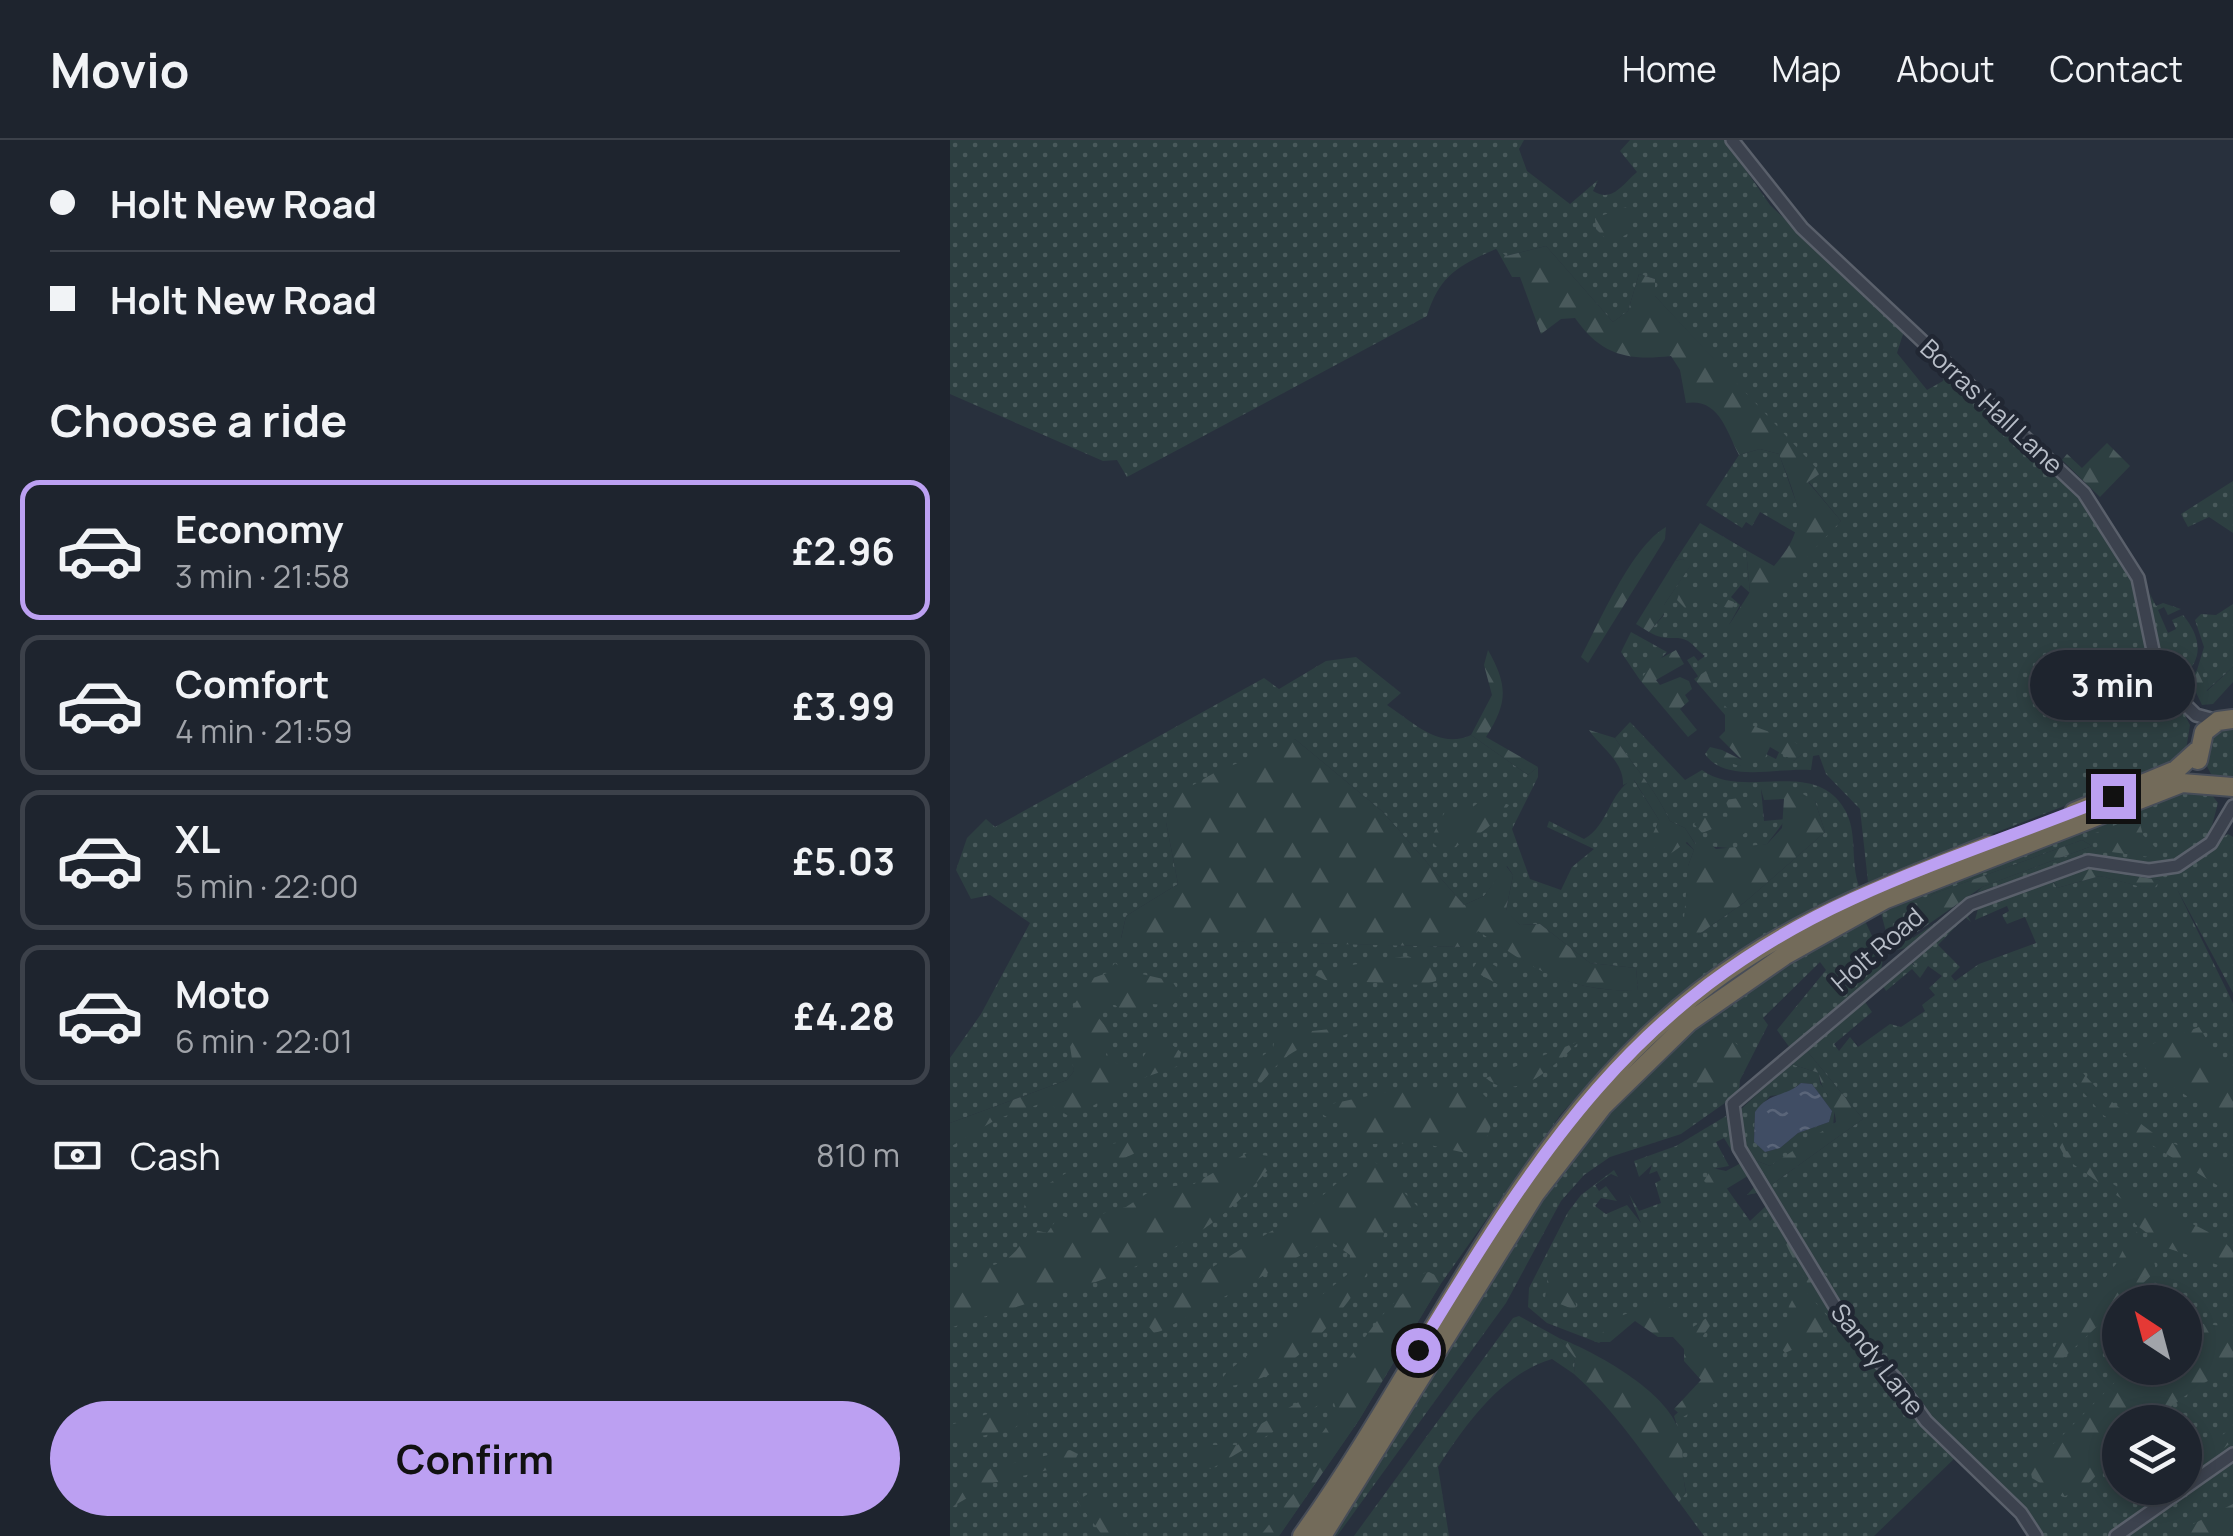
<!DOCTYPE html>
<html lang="en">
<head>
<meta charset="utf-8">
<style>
  body { margin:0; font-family:Manrope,sans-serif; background:#262c36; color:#f1f3f6; height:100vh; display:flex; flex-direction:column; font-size:38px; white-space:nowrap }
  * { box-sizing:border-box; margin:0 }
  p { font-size:32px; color:#a1a4aa }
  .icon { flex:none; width:55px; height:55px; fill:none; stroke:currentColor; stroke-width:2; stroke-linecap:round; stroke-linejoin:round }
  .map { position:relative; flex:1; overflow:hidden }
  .panel { display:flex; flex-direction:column; background:#1e242e; width:950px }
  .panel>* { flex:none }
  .guide { display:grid; align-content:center; height:220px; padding:0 50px; background:#1e242e }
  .needle { width:65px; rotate:324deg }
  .tools { position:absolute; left:1152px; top:1145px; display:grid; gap:20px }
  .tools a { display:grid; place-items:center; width:100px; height:100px; border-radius:50%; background:#1e242e; box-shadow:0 5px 15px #0003,0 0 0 2px #3c414a; font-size:50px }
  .end { position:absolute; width:45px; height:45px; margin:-22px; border:12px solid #bca0f2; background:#111; box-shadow:0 0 0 5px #111 }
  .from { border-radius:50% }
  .bubble { position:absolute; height:70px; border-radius:35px; background:#1e242e; box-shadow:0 5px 15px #0003,0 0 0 2px #3c414a; font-size:32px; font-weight:700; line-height:70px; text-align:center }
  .guide b { display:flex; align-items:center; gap:35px; height:95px; font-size:38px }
  .guide b+b { border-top:2px solid #3c414a }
  .guide i { width:25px; height:25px; background:#f1f3f6 }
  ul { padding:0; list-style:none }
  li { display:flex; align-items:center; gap:30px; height:140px; margin:0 20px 15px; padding:0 30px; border:5px solid #3c414a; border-radius:20px }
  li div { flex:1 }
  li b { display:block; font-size:38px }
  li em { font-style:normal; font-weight:700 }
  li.selected { border-color:#bca0f2 }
  li>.icon { width:90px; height:90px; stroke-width:1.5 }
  h2 { padding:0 50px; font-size:45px; line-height:120px }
  .pay { display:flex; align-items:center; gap:25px; height:110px; padding:0 50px; font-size:38px }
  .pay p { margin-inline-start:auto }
  .action { display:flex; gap:20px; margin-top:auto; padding:20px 50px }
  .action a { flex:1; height:115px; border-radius:60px; background:#bca0f2; color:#111; font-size:40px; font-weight:700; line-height:115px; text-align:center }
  header { display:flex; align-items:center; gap:60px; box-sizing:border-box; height:140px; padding:0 50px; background:#1e242e; border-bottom:2px solid #3c414a }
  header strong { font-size:48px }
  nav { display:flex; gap:55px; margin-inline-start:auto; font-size:35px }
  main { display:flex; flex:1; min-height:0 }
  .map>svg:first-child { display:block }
</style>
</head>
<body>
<header>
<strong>Movio</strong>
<nav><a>Home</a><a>Map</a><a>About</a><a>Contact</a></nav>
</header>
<main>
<section class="panel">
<div class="guide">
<b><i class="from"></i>Holt New Road</b>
<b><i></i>Holt New Road</b>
</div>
<h2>Choose a ride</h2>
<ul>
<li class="selected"><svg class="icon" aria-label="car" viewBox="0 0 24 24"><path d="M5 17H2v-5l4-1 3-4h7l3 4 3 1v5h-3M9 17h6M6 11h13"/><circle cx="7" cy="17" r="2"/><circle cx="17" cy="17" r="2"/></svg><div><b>Economy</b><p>3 min · 21:58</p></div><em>£2.96</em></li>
<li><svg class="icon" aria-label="car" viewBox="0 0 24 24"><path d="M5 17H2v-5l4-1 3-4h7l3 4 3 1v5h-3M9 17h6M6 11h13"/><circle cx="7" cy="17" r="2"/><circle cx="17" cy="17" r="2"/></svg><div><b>Comfort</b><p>4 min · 21:59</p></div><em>£3.99</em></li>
<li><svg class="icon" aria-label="car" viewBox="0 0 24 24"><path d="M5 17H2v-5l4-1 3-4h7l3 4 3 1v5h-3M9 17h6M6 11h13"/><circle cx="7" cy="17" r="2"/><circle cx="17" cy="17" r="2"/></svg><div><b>XL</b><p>5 min · 22:00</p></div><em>£5.03</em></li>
<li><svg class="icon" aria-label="car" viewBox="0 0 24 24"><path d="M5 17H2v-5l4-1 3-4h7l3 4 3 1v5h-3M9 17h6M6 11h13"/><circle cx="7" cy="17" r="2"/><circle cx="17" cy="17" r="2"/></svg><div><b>Moto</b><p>6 min · 22:01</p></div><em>£4.28</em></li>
</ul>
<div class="pay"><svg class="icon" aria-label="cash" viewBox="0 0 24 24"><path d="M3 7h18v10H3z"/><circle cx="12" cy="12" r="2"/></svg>Cash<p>810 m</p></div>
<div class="action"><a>Confirm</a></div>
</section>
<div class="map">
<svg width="1283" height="1396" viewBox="0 0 1283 1396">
  <defs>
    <pattern id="grass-dots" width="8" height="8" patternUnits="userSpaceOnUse" patternTransform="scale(2.5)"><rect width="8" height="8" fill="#2d3f41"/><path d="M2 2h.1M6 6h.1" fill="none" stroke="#49595b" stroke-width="1.8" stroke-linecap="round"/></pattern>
    <pattern id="forest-firs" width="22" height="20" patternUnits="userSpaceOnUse" patternTransform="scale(2.5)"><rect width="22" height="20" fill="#2d3f41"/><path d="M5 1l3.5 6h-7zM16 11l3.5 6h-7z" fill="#49595b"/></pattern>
    <pattern id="water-ripples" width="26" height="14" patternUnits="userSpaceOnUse" patternTransform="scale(2.5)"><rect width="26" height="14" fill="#404d64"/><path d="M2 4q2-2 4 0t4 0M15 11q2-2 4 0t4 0" fill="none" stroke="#5a6579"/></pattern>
  </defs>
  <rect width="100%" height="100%" fill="#28303d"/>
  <path fill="url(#grass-dots)" fill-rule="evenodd" d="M0 0H574L569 9 577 31 620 64 648 40 643 51C662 63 672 45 687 32L670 11 680 0H775L820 65 954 191 947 213 977 250 993 241 996 231 1132 356 1189 447 1197 502 1240 585 1236 610 1225 623 918 742 910 669 876 634 869 615 863 616 861 630C829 627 775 644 755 614L760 607 772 610 789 626 816 614 826 619 830 610 844 621 852 614C794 591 769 569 737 520L744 516 748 521 755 516C750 513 744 505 738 501 726 494 717 503 699 492L714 475V465L740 426 733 419 725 421 750 383 796 410 800 453 791 445 781 457 790 465 779 485 891 381 858 341 870 334 705 156V139L689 134 678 171 663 182 596 106 556 116 546 109C509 125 489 136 477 176L177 337 167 320 153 321 0 254Z
    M810 309 829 314 850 373 848 394 810 372 802 386 796 382 792 388 756 365 789 315Z
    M1283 341V393L1259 377 1238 387 1231 374Z
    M1200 454 1206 466 1213 463 1231 469 1218 475 1214 467 1208 470 1218 493 1226 489 1222 480 1233 475C1249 494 1256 518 1233 535L1221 538 1206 504Z
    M1283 464V527L1256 551 1247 530 1254 507 1245 480 1251 474 1266 475Z
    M681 492 717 512 690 540 671 512Z
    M406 517 451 553 437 565C463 582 489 610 521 595L578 635 588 627V637L562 689 580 739 611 750 622 727 644 709 597 687 599 681 634 699C659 685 659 652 683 639L709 680 744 710 738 726 748 795 795 762 875 692 865 661 811 649 814 681 836 679 817 704 789 709 746 705 735 688 720 681C706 650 684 627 665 598L680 582 735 640 752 630C794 661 864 616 895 670 908 693 900 721 909 746L767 829 680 898 611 974 490 1145 409 1280 329 1396H0V1002L47 976 129 946 120 884 124 931 117 940 0 983V918L31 874 80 783 40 755 21 759 6 730 17 698 36 679 45 687 314 538 329 549 376 521ZM345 599 433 672 514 765 534 756 557 726 563 735 556 771 570 785 590 784 640 823 686 828 688 850C622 854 580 827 528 790L515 807 171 798 176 776 228 744 216 682Z
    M1283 584V642L1261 634 1252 617 1263 591Z
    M1231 651H1259L1268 663 1260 693 1240 713 1226 719 1205 723 1133 716 1026 753 1032 747 1142 706 1132 700 983 754 956 780 963 798 988 781 959 807 948 810 939 803 931 773Z
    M1278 694 1283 697V853L1227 749 1283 863V1396H1086L1071 1373 978 1279 945 1234 903 1191 817 1048 913 979 857 911 841 924 869 933 870 943 885 963 883 987 820 1026 797 1017 789 995 788 972 867 898 915 862 922 872 884 904 889 911 900 897 908 907 940 884 951 887 975 871 972 865 985 855 979 848 992 836 978 826 970 838 962 829 936 851 933 846 959 821 965 826 961 820 1012 775H1017L1021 782 1015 777 988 805 1010 827 1001 836 1005 841 1029 824 1086 803 1075 777 1057 784 1052 775 1059 771 1057 766 1025 780 1029 765C1063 752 1102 730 1138 727 1172 724 1203 742 1237 727 1253 720 1264 701 1278 694ZM1139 729 1210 740 1201 749 1150 736 1107 748 1103 742ZM851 943 862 944 882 971 879 982 848 993 830 1008 815 1012 804 1001 805 972 820 956 836 954ZM1170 1162H1235V1228H1170ZM1170 1282H1235V1348H1170Z
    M915 781 933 819 931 830 840 908 827 890 876 830 870 822 813 878 818 885 790 940 789 953 731 994 660 1017 634 1035 611 1061 556 1163 387 1396H379C477 1260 546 1105 655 976 726 891 819 832 915 781Z
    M776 976 789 1016 786 1018 774 998 766 1002 779 1026 763 1029 800 1081 816 1066 807 1053 797 1055 807 1044 941 1240 1007 1316 924 1396H754L729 1362 736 1352C730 1326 733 1301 724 1276L771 1233 712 1161 649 1203 597 1183 578 1167 579 1148 618 1072 631 1055 664 1030 668 1037 661 1034 645 1045 649 1051 656 1046 667 1061 651 1058 645 1066 656 1074 677 1065 691 1083 679 1054 689 1071 711 1063 705 1043 711 1040 707 1031 699 1034 702 1025 689 1037 684 1021 726 1006Z
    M569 1176 609 1198 625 1218 624 1234 602 1219C551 1234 516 1284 488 1327L499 1396H404L563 1178Z"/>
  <path fill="url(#forest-firs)" d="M676 67 683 91 668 99 655 98 646 89 645 78Z
    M596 106 663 182 678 171 689 134 705 139V156L871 333 858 342 891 381 783 495 779 485 800 452 796 410 824 426C862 382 847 364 829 314L810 309 789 315C776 290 769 258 736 263L730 230 721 216C677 221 651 215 625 178L611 179 591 194 570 137H562L546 108 556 116Z
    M1157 303 1180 326 1150 357 1112 320 1117 314 1132 328Z
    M716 387 715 399 638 523 631 517C650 481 682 406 716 387Z
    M733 419 741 425 714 465V474L699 492 686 484 725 421Z
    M733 443 784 462 782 470 745 456 737 470 727 460Z
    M538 510C558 546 558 562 536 597L588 627 578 635 521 595 542 555 534 525Z
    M726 510 734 524 706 540 710 545 730 537 739 541 742 549 735 555 739 561 730 569 747 590 738 597 690 540 704 522Z
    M1283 527V542L1263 564 1252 565 1240 540 1247 530 1257 551Z
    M756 531C781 593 803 580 852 606V614L844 621 820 607 814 620 789 626 762 616 772 610 792 620 769 597 775 591V575L744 539Z
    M639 590 665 598C684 627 706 650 720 681L735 688 745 704 750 695 766 709 817 704 832 688 834 659 814 660 811 649 846 650 865 661 875 692 795 762 748 795 733 792 738 726 744 710 737 702 720 714 698 705 709 680 684 640 673 645C674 621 651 608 639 590Z
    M345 599 433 672 514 765 534 756 556 726 563 735 556 770 570 785 590 784 640 823 686 828 688 851C613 850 587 831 528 791L516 807 171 799 176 776 228 744 216 682 219 659 264 633Z
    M537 656 559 665C542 689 520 701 492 712L480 700 497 668 520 669Z
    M796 657 807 669C802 687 795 699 775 702L762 689 752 693 744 684 752 676 782 677 775 660Z
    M1188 676 1193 695 1208 710 1199 717 1154 711 1140 695Z
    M1132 700 1142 706 1032 747 947 806 941 800V790L983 754Z
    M1139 729 1210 740 1203 750 1150 736 1107 748 1103 741Z
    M457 816 479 823 487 834 486 841 472 845 375 840 359 832Z
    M528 820 537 821 566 838 549 845 522 830Z
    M165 823 174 830 222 841 231 855 223 865 199 864 177 874 165 865 153 866 147 876 162 894 156 915 172 927 186 928 204 900H216L231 912 228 926 187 940 122 978 95 962 47 979 0 1007V983L117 940 124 931C121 911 114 883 124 865 130 854 138 850 143 838L157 833Z
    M327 886 362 891 409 886C395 901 365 899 347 910 330 919 322 931 310 944L298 927 323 908Z
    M1249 887 1283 942V987L1174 914Z
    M762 896 779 897 801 917C789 941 780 948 753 951L741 936 737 919Z
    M630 901C608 922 567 966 536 938Z
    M857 911 913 979 817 1048 797 1017 820 1026 886 982C885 962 871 952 869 933L841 924Z
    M1130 930 1154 956 1207 996 1283 1030V1055L1153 975 1118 935Z
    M1085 948 1100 962 1099 973 1116 1011 1131 1014C1157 1060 1275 1086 1283 1113 1283 1119 1283 1124 1283 1130L1217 1108 1185 1084 1187 1070 1116 1019 1083 958 1081 949Z
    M446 950H529L539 960C544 985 542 999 520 1014L471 1003 421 1004 362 968Z
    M202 996 205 1002C186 1014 165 1025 142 1021L156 1005Z
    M297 1013 319 1016 321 1026C233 1134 124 1145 0 1188V1134L29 1115 44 1125C63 1119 71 1105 81 1089L97 1093 110 1075 127 1081 176 1067 205 1048 244 1044Z
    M422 1020 445 1036C451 1057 472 1063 476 1082L471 1086 441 1074 437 1077C435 1126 367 1209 325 1232 307 1241 284 1246 264 1249L277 1232 399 1133 400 1115 379 1100 211 1191 204 1193 199 1187C220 1139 325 1096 366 1061 386 1045 398 1030 422 1020Z
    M793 1022 801 1034 773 1051H764L754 1041 762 1028 776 1031Z
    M123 1029 133 1031 94 1067 76 1073 73 1070 78 1056Z
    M831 1070 863 1121 883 1143V1160L906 1175 905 1185 918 1195 925 1219C892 1215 836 1110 825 1079Z
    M1184 1088 1203 1115 1206 1131 1106 1225 1101 1215 1113 1189 1166 1124Z
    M479 1132 491 1138 490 1145 409 1280 329 1396H310L370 1321 367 1300 387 1272 382 1257 261 1329 241 1321 257 1305H288L302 1289 380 1244 427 1181 471 1134Z
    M598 1135H607L626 1164 625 1170 595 1158Z
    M850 1145 879 1178 871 1197 835 1213 823 1197 830 1183 837 1181 839 1166Z
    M720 1156 717 1165 740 1189 764 1173 767 1176 752 1197 755 1205 773 1220C776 1235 772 1246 761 1257L765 1264 753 1265 733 1277 724 1269 751 1240 734 1221V1209L723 1197H708L685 1181 660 1202H644L666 1178Z
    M1235 1182 1283 1187V1227L1247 1247 1201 1282H1170V1311L1135 1347 1113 1357 1082 1338 1078 1319 1106 1302 1179 1228H1235Z
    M609 1198C645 1212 717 1251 729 1291 735 1309 731 1333 736 1353L729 1362C696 1318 665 1270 624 1234L625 1218Z
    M58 1268 76 1270 79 1277 63 1289 0 1303V1285Z
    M1283 1287V1301L1235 1339V1323Z
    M120 1310 128 1314 123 1324 43 1343 0 1368V1352L42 1328Z
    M141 1352 179 1396H153L127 1361Z
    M1283 1364V1396H1233L1227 1392Z"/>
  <path fill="url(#water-ripples)" d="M851 943 862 944 882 971 879 982 848 993 830 1008 815 1012 804 1002 805 972C818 952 836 957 851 943Z"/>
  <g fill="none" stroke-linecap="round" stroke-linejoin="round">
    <defs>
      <path id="minor" d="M782 0 852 88 1134 353 1188 438 1205 520 1218 548 1246 575 1268 581
        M1086 1396 1071 1373 976 1281 944 1237 901 1193 789 1008 783 964 1020 764 1138 721 1199 730 1227 726 1261 703 1283 666
        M1166 1396 1283 1314"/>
      <path id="highway" d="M1248 620 1254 592 1268 581 1283 579
        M1124 672 1226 630 1247 611
        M352 1396C494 1198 580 960 792 821 869 770 953 739 1039 705
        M372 1396 585 1054 653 966 739 882 834 816 936 759 1232 643 1283 647"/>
    </defs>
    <use href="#minor" stroke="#5a606b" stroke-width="16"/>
    <use href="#highway" stroke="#474d58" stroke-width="22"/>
    <use href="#minor" stroke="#3c424e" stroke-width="11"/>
    <use href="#highway" stroke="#736b5a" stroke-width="18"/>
  </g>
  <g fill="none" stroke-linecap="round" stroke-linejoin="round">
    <path stroke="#bca0f2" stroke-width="12" d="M468 1210C587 1014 683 859 902 759 987 720 1077 691 1163 656"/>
  </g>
  <g text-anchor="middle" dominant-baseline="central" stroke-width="9" stroke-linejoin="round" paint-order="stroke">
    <g font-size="25" fill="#b8bec8" stroke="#212733">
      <text transform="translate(1042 266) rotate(43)">Borras Hall Lane</text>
      <text transform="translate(927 809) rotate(-41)">Holt Road</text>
      <text transform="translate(928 1219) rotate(52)">Sandy Lane</text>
    </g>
  </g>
</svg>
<div class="tools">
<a><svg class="needle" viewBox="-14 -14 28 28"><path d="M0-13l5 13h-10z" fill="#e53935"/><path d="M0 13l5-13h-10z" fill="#a1a4aa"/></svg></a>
<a><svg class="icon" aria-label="layers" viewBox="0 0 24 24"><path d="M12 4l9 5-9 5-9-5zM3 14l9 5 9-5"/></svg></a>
</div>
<i class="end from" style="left:468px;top:1210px"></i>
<i class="end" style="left:1163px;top:656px"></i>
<div class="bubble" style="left:1080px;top:510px;width:165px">3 min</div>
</div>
</main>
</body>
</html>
